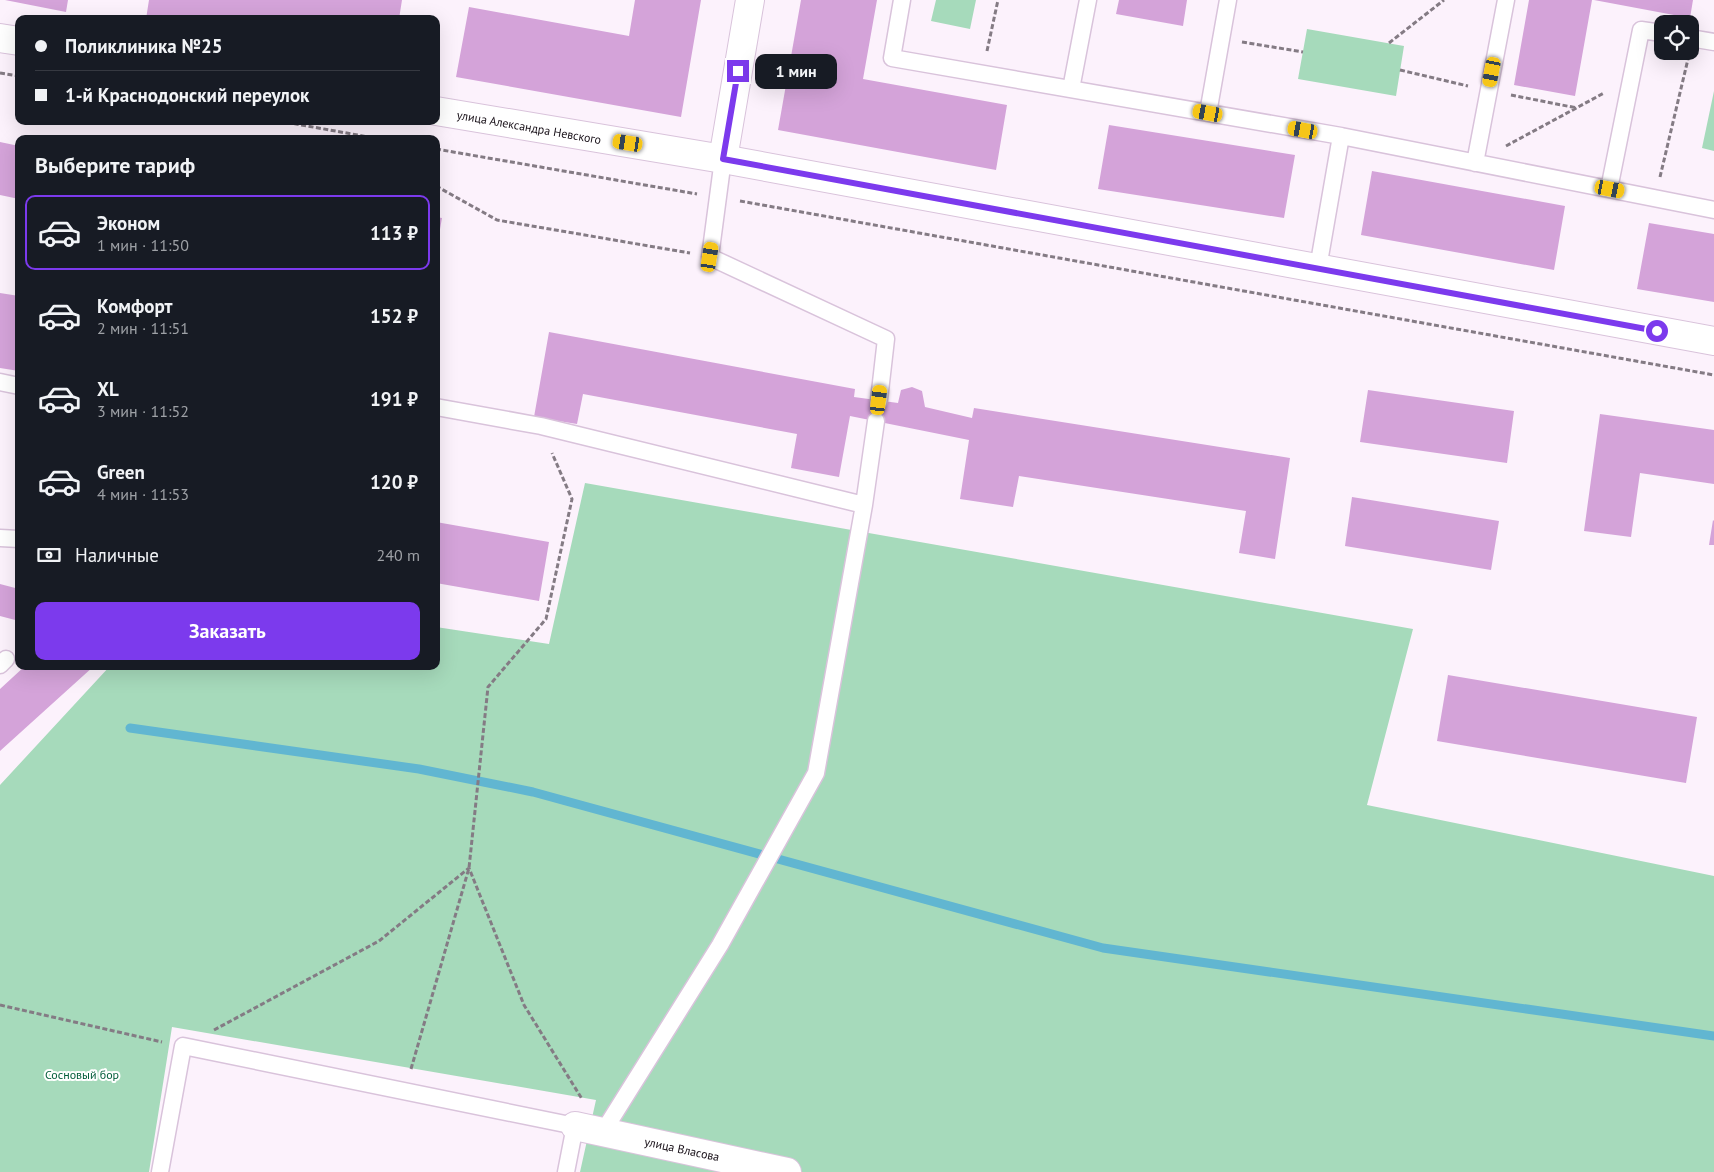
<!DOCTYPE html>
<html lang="ru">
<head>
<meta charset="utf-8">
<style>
  body { margin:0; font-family:"PT Sans",sans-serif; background:#242831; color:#f1f3f6; height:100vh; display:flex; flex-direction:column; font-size:19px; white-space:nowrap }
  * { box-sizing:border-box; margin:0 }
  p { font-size:16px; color:#9ea1a6 }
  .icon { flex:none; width:28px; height:28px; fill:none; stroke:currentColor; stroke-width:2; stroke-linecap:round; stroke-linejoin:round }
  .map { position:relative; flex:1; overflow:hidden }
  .details { position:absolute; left:15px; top:135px; width:425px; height:535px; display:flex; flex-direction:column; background:#171b24; border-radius:10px; box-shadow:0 5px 20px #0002 }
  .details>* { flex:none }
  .hud { position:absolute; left:15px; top:15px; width:425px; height:110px; border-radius:10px; box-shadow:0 5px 20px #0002; display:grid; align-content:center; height:110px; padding:0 20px; background:#171b24 }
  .controls { position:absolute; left:1654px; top:15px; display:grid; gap:10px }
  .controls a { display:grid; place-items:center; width:45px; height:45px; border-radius:10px; background:#171b24; box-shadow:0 5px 20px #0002; font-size:25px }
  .end { position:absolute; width:22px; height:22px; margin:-11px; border:6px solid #7c3aed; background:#fff; box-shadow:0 0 0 2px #fff }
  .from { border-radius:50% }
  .bubble { position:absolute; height:35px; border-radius:10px; background:#171b24; box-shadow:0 5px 20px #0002; font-size:16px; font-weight:700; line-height:35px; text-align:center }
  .car { position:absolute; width:15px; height:30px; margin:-15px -8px; border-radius:6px; box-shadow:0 0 4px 1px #0007; background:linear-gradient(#f5c518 24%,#345 0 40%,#f5c518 0 76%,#345 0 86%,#f5c518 0) }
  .hud b { display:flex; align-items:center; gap:18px; height:48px; font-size:19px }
  .hud b+b { border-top:1px solid #363941 }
  .hud i { width:12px; height:12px; background:#f1f3f6 }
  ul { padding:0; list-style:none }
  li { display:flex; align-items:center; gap:15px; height:75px; margin:0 10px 8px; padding:0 10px; border:2px solid transparent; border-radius:10px }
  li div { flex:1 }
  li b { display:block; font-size:19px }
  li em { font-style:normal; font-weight:700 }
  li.active { border-color:#7c3aed }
  li>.icon { width:45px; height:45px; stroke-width:1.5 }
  h2 { padding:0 20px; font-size:22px; line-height:60px }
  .pay { display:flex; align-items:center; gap:12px; height:55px; padding:0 20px; font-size:19px }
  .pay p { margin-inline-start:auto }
  .button { display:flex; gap:10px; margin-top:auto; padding:10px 20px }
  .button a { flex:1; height:58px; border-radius:10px; background:#7c3aed; color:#fff; font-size:20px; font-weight:700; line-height:58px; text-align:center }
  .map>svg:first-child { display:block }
</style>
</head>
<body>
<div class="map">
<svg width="1714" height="1172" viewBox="0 0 1714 1172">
  <rect width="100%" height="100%" fill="#fcf2fc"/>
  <path fill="#a6dabb" d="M936 0H976L970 29 931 21Z
    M1307 29 1404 46 1396 96 1298 79Z
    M1714 91V151L1702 148Z
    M585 483 1413 629 1367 805 1714 876V1172H580L596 1100 172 1027 149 1172H0V785L110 666H436V627L549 644Z"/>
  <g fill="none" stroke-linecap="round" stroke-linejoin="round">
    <path stroke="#61b6d1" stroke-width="9" d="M130 728 419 769 533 792 1103 948 1714 1036"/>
  </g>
  <path fill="#d4a3d9" d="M5 0H68L66 12Z
    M149 0H402L399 19H146Z
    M635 0H701L681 117 456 77 469 7 629 36Z
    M801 0H877L863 79 1007 105 996 170 778 130Z
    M1119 0H1187L1183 26 1116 14Z
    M1529 0H1592L1575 96 1514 85Z
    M1594 0H1693L1690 18Z
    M1109 125 1295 155 1284 218 1098 189Z
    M0 142 19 146V199L0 195Z
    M1372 171 1565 206 1554 270 1361 235Z
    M436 217 442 218 437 246H436Z
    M1649 223 1714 234V302L1637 289Z
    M0 293 19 296V371L0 368Z
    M549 332 855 389 854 397 898 403 901 390 912 387 922 391 925 407 972 418 974 408 1290 458 1275 559 1239 553 1246 511 1019 476 1013 507 960 499 969 440 850 416 839 477 791 468 797 434 583 394 577 424 534 417Z
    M1368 390 1514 411 1507 463 1360 442Z
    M1600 414 1714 430V484L1640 473 1631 537 1584 531Z
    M1352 497 1499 521 1491 570 1345 546Z
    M1713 520 1714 521V545H1709Z
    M436 522 549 542 539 601 436 583Z
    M0 584 19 589V621L0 616Z
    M25 666H94L0 751V689Z
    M1448 675 1697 717 1686 783 1437 741Z"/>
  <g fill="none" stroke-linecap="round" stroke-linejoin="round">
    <defs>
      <path id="service" d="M902 0 892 58 1341 136 1714 210
        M1690 38 1714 42
        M1071 89 1088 0
        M1208 113 1228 0
        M723 159 710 257 886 339 879 400
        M1475 163 1506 0
        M1609 189 1641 30 1662 33
        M1318 268 1341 136
        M0 382 19 386
        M436 407 541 426 864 505 816 773 720 945 603 1132
        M864 505 876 421
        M0 538 19 539
        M0 665 6 659
        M160 1172 183 1046 575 1126 566 1172"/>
      <path id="minor" d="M0 38 19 41
        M436 111 723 159 1714 341
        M723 159 750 0
        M575 1126 787 1172"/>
    </defs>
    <use href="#service" stroke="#d9c3db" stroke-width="19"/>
    <use href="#minor" stroke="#d9c3db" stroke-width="30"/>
    <path stroke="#847b84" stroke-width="3" stroke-dasharray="5 2.5" stroke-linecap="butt" d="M1242 42 1303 52
      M1389 43 1444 0
      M987 51 998 0
      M1400 70 1468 86
      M0 73 19 76
      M1511 95 1577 108
      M279 121 380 139
      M1506 146 1604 93
      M436 149 697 194
      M1660 177 1688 59
      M436 186 497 220 690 253
      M740 201 1714 375
      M0 1005 162 1042
      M214 1030 379 941 469 868 524 1005 582 1099
      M411 1069 469 868 488 687 546 619 572 499 552 453"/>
    <use href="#service" stroke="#fff" stroke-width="16"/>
    <use href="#minor" stroke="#fff" stroke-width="28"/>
  </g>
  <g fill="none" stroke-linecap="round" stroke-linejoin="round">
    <path stroke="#7c3aed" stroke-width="6" d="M738 71 723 159 1657 331"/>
  </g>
  <g text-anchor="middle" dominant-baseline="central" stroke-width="4" stroke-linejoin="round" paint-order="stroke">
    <g font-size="12" fill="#160e16" stroke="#fff">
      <text transform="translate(529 127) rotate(10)">улица Александра Невского</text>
      <text transform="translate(682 1149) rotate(12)">улица Власова</text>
    </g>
    <g font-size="12" fill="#045e3b" stroke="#fff">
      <text x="82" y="1074">Сосновый бор</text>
    </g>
  </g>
</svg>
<div class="controls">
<a><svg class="icon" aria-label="locate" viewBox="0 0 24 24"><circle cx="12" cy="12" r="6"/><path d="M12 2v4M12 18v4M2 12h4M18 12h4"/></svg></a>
</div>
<i class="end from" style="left:1657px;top:331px"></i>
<i class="end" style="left:738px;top:71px"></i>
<div class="bubble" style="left:755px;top:54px;width:82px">1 мин</div>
<i class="car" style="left:1492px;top:72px;rotate:191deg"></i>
<i class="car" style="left:1208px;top:113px;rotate:280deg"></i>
<i class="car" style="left:1303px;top:130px;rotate:280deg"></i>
<i class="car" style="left:628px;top:143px;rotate:279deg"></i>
<i class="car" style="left:1610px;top:189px;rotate:101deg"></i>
<i class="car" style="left:710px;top:257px;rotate:9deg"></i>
<i class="car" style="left:879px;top:400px;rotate:7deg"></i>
<div class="hud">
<b><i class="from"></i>Поликлиника №25</b>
<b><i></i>1-й Краснодонский переулок</b>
</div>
<section class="details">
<h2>Выберите тариф</h2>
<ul>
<li class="active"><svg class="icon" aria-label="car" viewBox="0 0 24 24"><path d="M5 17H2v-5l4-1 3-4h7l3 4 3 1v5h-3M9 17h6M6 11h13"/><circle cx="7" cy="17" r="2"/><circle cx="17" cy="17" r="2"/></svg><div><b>Эконом</b><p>1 мин · 11:50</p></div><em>113 ₽</em></li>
<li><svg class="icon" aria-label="car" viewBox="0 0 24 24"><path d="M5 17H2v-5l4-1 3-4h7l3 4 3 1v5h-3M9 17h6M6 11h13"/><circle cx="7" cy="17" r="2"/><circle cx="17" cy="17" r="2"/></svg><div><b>Комфорт</b><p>2 мин · 11:51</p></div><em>152 ₽</em></li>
<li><svg class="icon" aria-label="car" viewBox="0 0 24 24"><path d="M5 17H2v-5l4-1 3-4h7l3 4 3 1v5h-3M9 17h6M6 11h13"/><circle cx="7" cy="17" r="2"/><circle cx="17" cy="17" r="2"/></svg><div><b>XL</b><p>3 мин · 11:52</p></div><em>191 ₽</em></li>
<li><svg class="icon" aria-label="car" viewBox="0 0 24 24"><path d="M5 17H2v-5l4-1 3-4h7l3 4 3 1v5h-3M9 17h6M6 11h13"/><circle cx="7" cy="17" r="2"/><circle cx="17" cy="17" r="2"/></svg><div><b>Green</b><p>4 мин · 11:53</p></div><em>120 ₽</em></li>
</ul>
<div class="pay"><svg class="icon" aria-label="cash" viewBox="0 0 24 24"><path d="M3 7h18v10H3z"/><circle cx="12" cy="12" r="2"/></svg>Наличные<p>240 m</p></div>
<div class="button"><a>Заказать</a></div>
</section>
</div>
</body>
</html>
